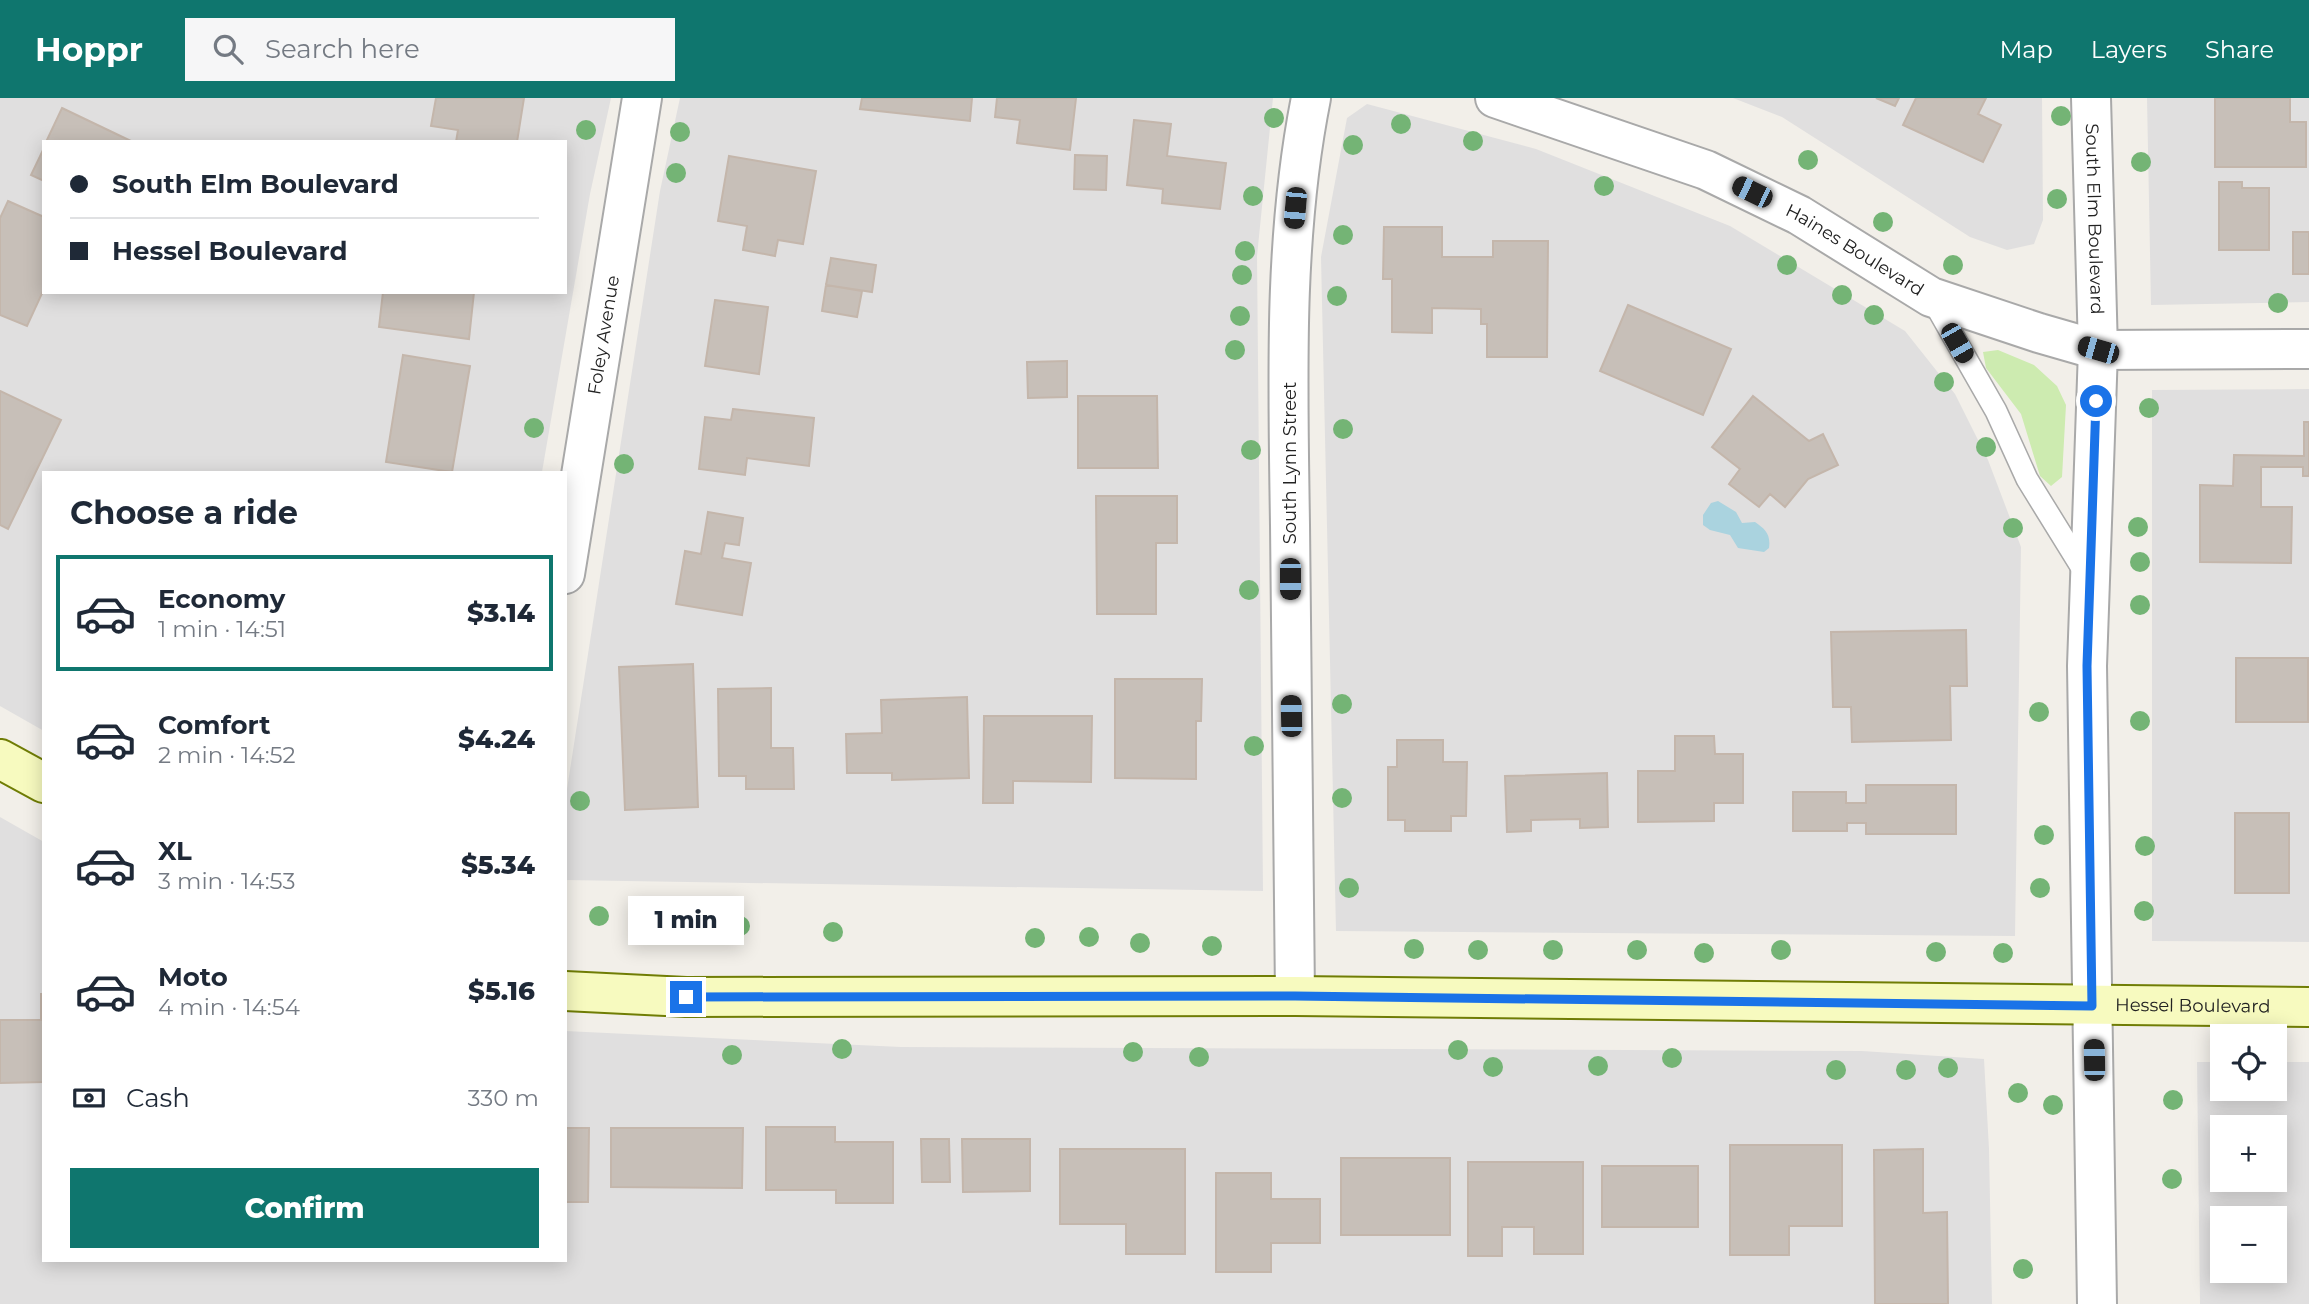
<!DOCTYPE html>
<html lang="en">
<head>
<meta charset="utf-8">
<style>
  body { margin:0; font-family:Montserrat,sans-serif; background:#f6f6f7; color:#1f2937; height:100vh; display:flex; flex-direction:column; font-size:26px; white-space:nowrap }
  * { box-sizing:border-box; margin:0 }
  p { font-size:23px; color:#747a83 }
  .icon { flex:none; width:38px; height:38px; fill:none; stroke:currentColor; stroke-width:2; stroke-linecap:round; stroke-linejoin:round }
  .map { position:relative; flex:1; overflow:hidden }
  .drawer { position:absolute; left:42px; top:373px; width:525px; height:791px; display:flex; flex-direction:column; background:#fff; border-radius:0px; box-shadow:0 4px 18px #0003 }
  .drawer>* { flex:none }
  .hud { position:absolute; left:42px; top:42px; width:525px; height:154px; border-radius:0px; box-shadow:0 4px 18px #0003; display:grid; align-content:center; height:154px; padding:0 28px; background:#fff }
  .controls { position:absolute; left:2210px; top:926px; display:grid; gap:14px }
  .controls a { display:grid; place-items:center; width:77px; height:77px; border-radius:0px; background:#fff; box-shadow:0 4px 18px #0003; font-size:35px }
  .end { position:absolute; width:32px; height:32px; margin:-16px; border:9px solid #1a73e8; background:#fff; box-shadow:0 0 0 4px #fff }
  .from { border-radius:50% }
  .bubble { position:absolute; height:49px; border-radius:0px; background:#fff; box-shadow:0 4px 18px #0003; font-size:23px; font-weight:800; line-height:49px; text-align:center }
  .car { position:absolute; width:21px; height:42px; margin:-21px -10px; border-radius:9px; box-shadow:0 0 5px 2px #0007; background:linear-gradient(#222 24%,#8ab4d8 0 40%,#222 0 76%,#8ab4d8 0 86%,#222 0) }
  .hud b { display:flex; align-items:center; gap:24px; height:66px; font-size:26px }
  .hud b+b { border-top:2px solid #e0e1e3 }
  .hud i { width:18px; height:18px; background:#1f2937 }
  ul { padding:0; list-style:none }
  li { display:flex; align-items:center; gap:21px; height:116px; margin:0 14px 10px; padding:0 14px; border:4px solid transparent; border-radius:0px }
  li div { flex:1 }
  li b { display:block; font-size:26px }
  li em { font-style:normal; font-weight:800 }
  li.active { border-color:#0f766e }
  li>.icon { width:63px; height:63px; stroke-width:1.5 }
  h2 { padding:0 28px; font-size:32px; line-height:84px }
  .pay { display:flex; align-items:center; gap:18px; height:77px; padding:0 28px; font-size:26px }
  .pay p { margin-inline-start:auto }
  .action { display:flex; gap:14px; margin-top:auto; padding:14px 28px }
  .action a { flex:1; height:80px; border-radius:0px; background:#0f766e; color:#fff; font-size:28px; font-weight:800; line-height:80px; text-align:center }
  header { display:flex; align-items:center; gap:42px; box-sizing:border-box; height:98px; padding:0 35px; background:#0f766e; color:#fff }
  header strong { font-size:33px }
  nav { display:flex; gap:38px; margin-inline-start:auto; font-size:24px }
  .search { width:490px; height:63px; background:#f6f6f7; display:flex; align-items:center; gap:18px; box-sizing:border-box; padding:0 24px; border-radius:0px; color:#747a83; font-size:26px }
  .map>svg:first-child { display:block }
</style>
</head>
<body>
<header>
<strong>Hoppr</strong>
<div class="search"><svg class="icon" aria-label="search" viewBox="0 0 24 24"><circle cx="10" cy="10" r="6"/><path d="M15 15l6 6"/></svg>Search here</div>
<nav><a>Map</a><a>Layers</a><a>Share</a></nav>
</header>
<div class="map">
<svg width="2309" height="1206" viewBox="0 0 2309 1206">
  <rect width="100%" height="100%" fill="#f2efe9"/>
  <path fill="#e0dfdf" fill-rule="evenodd" d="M0 0H611L590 96 542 374H44V633L0 608ZM44 44H565V194H44Z
    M680 0H1273L1257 158 1263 793 565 782V704L660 93Z
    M1733 0H2042L2043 122 2034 146 2007 152 1970 139 1782 19Z
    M2147 0H2309V204L2151 207Z
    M1367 6 1536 51 1730 128 1905 233 1955 296 1988 362 2021 449 2015 838 1336 833 1321 159 1347 20Z
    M2309 291V844L2152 843V292Z
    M0 719 44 744V1162H565V933L901 949 1862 953 1984 961 1989 1051 1992 1206H0Z
    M2197 964H2222V990H2275V964H2309V1206H2200ZM2275 1029V1082H2222V1029ZM2275 1120V1172H2222V1120Z"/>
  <path fill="#cdebb0" d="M1998 252 2034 267 2057 288 2066 307 2062 379 2051 388 2040 378 2021 316 1986 270 1983 254Z"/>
  <path fill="#aad3df" d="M1718 403 1736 414 1742 425 1755 424C1765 431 1771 436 1769 450L1764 454 1738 450 1730 437 1710 432 1703 427V417L1711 405Z"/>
  <path fill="#c7bfb8" stroke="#c4b6ab" stroke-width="2" d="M436 0H524L517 44H456L458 32 431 28Z
    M862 0H972L970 23 860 11Z
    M997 0H1076L1070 52 1017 45 1020 22 995 19Z
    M1876 0H1899L1895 8Z
    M1916 0H1986L1978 16 2001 27 1983 64 1903 27Z
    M2215 0H2290V24H2306V69H2215Z
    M62 10 133 44H46Z
    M1134 22 1171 26 1167 58 1226 65 1220 111 1162 105 1163 91 1127 87Z
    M44 50V83L31 77Z
    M1075 57 1107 58 1106 92 1074 91Z
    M729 58 816 73 803 146 778 142 775 158 743 152 747 128 718 123Z
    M2219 84H2242V90H2269V152H2219Z
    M8 103 44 119V191L27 228 0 217V120Z
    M1384 129H1442V159H1493V143H1548L1547 259H1487V226H1481V211L1432 210V235L1392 234V181H1383Z
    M2293 134H2309V176H2293Z
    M831 160 876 167 872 194 826 187Z
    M826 187 862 193 857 219 822 213Z
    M383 194H474L469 241 379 229Z
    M715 202 768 209 759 276 705 268Z
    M1628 207 1731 251 1703 317 1600 273Z
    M403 257 470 268 452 374 386 364Z
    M1067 263V299L1028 300 1027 264Z
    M0 293 61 322 8 431 0 427Z
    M1078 298H1157L1158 370H1078Z
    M1753 298 1809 343 1823 336 1838 367 1808 381 1785 409 1770 396 1759 409 1729 386 1740 371 1712 349Z
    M733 311 814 320 809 368 747 360 745 377 699 371 705 319 731 322Z
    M2304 324H2309V378H2303V369H2261V409H2292L2291 465 2200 464V387L2233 388 2234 357 2304 358Z
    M1096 398H1177V445H1156V516H1097Z
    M708 414 743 420 739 447 725 445 722 460 751 465 742 517 676 506 685 453 701 456Z
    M1966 532 1967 588H1950L1951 642 1852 644 1851 609H1833L1831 534Z
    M2236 560H2308V624H2236Z
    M693 566 698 709 625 712 619 569Z
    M1115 581H1202L1201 623H1196V681L1115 680Z
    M771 590V650H793L794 691H746V678H719L718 591Z
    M967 599 969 680 892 682V675H847L846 636 882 635 881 602Z
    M984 618H1092L1091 684 1013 683V705H983Z
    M1675 638H1714L1715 656H1743V705H1714V723L1638 724V673H1675Z
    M1397 642H1443V664H1467L1466 718H1451V733H1405V722H1388V669H1397Z
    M1607 675 1608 729 1580 730V721L1531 722V733L1507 734 1505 678Z
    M1866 687H1956V736H1866V725H1847V733H1793V694H1846V705H1866Z
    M2235 715H2289V795H2235Z
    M41 896H44V984L0 985V922H41Z
    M766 1029H835V1044H893V1105H836V1092H766Z
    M565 1030H589L588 1104H565Z
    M611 1030H743L742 1090 611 1089Z
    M921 1041H949L950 1084H922Z
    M962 1041H1030V1093L963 1094Z
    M1730 1047H1842V1128H1789V1157H1730Z
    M1060 1051H1185V1156H1126V1126H1060Z
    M1923 1051V1115L1947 1114 1948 1206H1875L1874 1052Z
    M1341 1060H1450V1137H1341Z
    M1468 1064H1583V1156H1534V1129H1502V1158H1468Z
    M1602 1068H1698V1129H1602Z
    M1216 1075H1271V1101H1320V1145H1271V1174H1216Z"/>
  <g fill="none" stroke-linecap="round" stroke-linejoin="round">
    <defs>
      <path id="lane" d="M1932 201 1996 313 2027 381 2087 478"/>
      <g id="street">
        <path id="s1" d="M1495 0 1706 72 1799 117 1931 199 2039 235 2098 252 2309 251"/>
        <path id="s2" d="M2091 0 2098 252 2087 568 2097 1206"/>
        <path id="s3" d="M565 476 642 0"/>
        <path d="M1295 898C1292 741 1291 584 1290 427 1288 285 1283 140 1311 0"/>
      </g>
      <g id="secondary">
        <path d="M0 661 44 685"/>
        <path id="s4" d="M565 893 686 899 1295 898 2309 909"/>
      </g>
    </defs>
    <use href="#lane" stroke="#a9a9a9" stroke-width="24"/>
    <use href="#street" stroke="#a9a9a9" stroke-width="42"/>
    <use href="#secondary" stroke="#707d05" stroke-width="42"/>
    <use href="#lane" stroke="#fff" stroke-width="21"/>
    <use href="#street" stroke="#fff" stroke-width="38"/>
    <use href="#secondary" stroke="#f7fabf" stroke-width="38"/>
  </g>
  <g fill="#74b475">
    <circle cx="2061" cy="18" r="10"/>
    <circle cx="1274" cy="20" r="10"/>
    <circle cx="1401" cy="26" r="10"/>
    <circle cx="586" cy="32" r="10"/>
    <circle cx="680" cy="34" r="10"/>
    <circle cx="1473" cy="43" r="10"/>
    <circle cx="1353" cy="47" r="10"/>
    <circle cx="1808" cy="62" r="10"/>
    <circle cx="2141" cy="64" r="10"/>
    <circle cx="676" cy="75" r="10"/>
    <circle cx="1604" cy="88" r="10"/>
    <circle cx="1253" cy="98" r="10"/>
    <circle cx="2057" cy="101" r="10"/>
    <circle cx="1883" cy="124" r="10"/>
    <circle cx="1343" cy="137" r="10"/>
    <circle cx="1245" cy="153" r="10"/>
    <circle cx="1787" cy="167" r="10"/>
    <circle cx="1953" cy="167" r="10"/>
    <circle cx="1242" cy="177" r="10"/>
    <circle cx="1842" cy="197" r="10"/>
    <circle cx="1337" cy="198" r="10"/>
    <circle cx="2278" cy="205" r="10"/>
    <circle cx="1874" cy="217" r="10"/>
    <circle cx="1240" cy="218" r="10"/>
    <circle cx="1235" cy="252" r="10"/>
    <circle cx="1944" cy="284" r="10"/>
    <circle cx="2149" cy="310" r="10"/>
    <circle cx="534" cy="330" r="10"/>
    <circle cx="1343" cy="331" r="10"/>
    <circle cx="1986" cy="349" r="10"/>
    <circle cx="1251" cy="352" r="10"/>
    <circle cx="624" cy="366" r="10"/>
    <circle cx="2138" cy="429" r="10"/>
    <circle cx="2013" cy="430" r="10"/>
    <circle cx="2140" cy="464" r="10"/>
    <circle cx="1249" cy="492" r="10"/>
    <circle cx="2140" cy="507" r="10"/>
    <circle cx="1342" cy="606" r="10"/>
    <circle cx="2039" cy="614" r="10"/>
    <circle cx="2140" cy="623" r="10"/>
    <circle cx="1254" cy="648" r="10"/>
    <circle cx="1342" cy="700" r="10"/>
    <circle cx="580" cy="703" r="10"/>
    <circle cx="2044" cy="737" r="10"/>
    <circle cx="2145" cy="748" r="10"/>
    <circle cx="1349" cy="790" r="10"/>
    <circle cx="2040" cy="790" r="10"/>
    <circle cx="2144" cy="813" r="10"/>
    <circle cx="599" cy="818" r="10"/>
    <circle cx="682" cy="824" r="10"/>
    <circle cx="740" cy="828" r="10"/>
    <circle cx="833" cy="834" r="10"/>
    <circle cx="1089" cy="839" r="10"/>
    <circle cx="1035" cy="840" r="10"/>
    <circle cx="1140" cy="845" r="10"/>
    <circle cx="1212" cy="848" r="10"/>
    <circle cx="1414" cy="851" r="10"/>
    <circle cx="1478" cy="852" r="10"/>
    <circle cx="1553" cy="852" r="10"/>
    <circle cx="1637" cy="852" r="10"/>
    <circle cx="1781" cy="852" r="10"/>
    <circle cx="1936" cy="854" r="10"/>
    <circle cx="1704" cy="855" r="10"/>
    <circle cx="2003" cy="855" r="10"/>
    <circle cx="842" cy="951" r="10"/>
    <circle cx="1458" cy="952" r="10"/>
    <circle cx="1133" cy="954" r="10"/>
    <circle cx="732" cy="957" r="10"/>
    <circle cx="1199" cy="959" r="10"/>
    <circle cx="1672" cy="960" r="10"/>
    <circle cx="1598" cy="968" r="10"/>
    <circle cx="1493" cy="969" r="10"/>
    <circle cx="1948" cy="970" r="10"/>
    <circle cx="1836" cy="972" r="10"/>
    <circle cx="1906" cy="972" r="10"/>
    <circle cx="2018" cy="995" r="10"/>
    <circle cx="2173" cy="1002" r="10"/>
    <circle cx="2053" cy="1007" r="10"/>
    <circle cx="2172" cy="1081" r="10"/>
    <circle cx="2023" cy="1171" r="10"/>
  </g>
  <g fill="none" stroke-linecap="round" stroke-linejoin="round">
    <path stroke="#1a73e8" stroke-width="9" d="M686 899 1295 898 2092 908 2087 568 2096 303"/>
  </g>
  <g text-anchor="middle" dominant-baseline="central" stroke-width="5" stroke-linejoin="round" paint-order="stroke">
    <g font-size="18" fill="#222" stroke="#fff">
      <text stroke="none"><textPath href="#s2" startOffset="121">South Elm Boulevard</textPath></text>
      <text stroke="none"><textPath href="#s1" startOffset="392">Haines Boulevard</textPath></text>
      <text stroke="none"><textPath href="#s3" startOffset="242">Foley Avenue</textPath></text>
      <text transform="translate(1290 365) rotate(-90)">South Lynn Street</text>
      <text stroke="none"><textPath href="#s4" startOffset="1628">Hessel Boulevard</textPath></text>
    </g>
  </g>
</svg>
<div class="controls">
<a><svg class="icon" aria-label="locate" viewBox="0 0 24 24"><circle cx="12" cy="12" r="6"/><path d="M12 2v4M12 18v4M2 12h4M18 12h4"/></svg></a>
<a>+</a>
<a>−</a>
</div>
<i class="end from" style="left:2096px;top:303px"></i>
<i class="end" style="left:686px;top:899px"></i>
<div class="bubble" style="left:628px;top:798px;width:116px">1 min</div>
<i class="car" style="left:1752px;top:94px;rotate:296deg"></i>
<i class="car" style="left:1295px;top:110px;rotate:185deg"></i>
<i class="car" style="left:1957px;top:245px;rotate:150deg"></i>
<i class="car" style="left:2098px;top:252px;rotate:286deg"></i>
<i class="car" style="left:1290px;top:481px;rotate:180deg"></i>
<i class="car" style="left:1291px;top:618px;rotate:359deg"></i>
<i class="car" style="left:2094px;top:962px;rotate:359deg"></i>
<div class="hud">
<b><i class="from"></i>South Elm Boulevard</b>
<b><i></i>Hessel Boulevard</b>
</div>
<section class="drawer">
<h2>Choose a ride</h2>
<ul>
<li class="active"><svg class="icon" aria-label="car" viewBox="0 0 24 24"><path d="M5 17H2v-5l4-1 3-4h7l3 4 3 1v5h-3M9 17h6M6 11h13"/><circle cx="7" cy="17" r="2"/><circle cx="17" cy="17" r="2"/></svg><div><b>Economy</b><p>1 min · 14:51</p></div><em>$3.14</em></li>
<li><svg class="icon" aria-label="car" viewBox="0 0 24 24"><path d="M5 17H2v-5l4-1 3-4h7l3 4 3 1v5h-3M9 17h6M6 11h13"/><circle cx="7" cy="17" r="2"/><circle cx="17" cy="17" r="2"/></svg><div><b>Comfort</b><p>2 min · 14:52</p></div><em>$4.24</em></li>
<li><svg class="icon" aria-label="car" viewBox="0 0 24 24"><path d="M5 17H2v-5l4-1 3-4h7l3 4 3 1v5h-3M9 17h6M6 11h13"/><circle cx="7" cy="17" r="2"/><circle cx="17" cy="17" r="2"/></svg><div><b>XL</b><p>3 min · 14:53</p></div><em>$5.34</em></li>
<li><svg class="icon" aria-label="car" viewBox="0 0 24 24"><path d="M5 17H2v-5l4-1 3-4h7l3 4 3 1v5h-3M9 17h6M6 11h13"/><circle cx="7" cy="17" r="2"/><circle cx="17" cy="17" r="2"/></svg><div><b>Moto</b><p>4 min · 14:54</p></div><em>$5.16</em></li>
</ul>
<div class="pay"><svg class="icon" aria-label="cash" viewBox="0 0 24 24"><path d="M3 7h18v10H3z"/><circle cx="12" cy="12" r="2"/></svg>Cash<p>330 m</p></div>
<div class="action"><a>Confirm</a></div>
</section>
</div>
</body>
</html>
